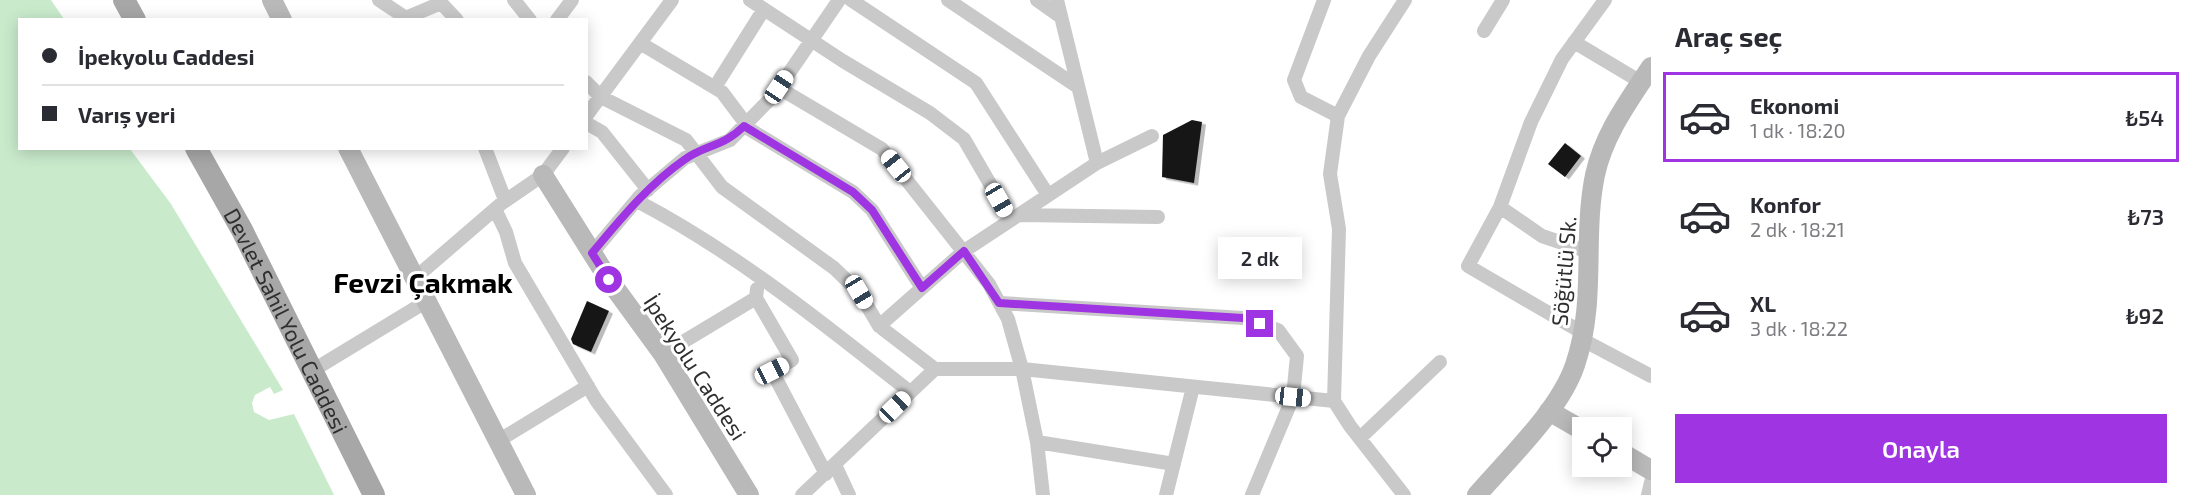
<!DOCTYPE html>
<html lang="tr">
<head>
<meta charset="utf-8">
<style>
  body { margin:0; font-family:"Exo 2",sans-serif; background:#f2f2f3; color:#2b2b33; height:100vh; display:flex; flex-direction:column; font-size:22px; white-space:nowrap }
  * { box-sizing:border-box; margin:0 }
  p { font-size:20px; color:#7c7c81 }
  .icon { flex:none; width:33px; height:33px; fill:none; stroke:currentColor; stroke-width:2; stroke-linecap:round; stroke-linejoin:round }
  .map { position:relative; flex:1; overflow:hidden }
  .side { display:flex; flex-direction:column; background:#fff; width:540px }
  .side>* { flex:none }
  .banner { position:absolute; left:18px; top:18px; width:570px; height:132px; border-radius:0px; box-shadow:0 3px 15px #0003; display:grid; align-content:center; height:132px; padding:0 24px; background:#fff }
  .tools { position:absolute; left:1572px; top:417px; display:grid; gap:12px }
  .tools a { display:grid; place-items:center; width:60px; height:60px; border-radius:0px; background:#fff; box-shadow:0 3px 15px #0003; font-size:30px }
  .end { position:absolute; width:27px; height:27px; margin:-14px; border:8px solid #9f34e3; background:#fff; box-shadow:0 0 0 3px #fff }
  .from { border-radius:50% }
  .bubble { position:absolute; height:42px; border-radius:0px; background:#fff; box-shadow:0 3px 15px #0003; font-size:20px; font-weight:600; line-height:42px; text-align:center }
  .car { position:absolute; width:18px; height:36px; margin:-18px -9px; border-radius:8px; box-shadow:0 0 4px 2px #0007; background:linear-gradient(#fff 24%,#345 0 40%,#fff 0 76%,#345 0 86%,#fff 0) }
  .banner b { display:flex; align-items:center; gap:21px; height:57px; font-size:22px }
  .banner b+b { border-top:2px solid #e1e1e2 }
  .banner i { width:15px; height:15px; background:#2b2b33 }
  ul { padding:0; list-style:none }
  li { display:flex; align-items:center; gap:18px; height:90px; margin:0 12px 9px; padding:0 12px; border:3px solid transparent; border-radius:0px }
  li div { flex:1 }
  li b { display:block; font-size:22px }
  li em { font-style:normal; font-weight:600 }
  li.active { border-color:#9f34e3 }
  li>.icon { width:54px; height:54px; stroke-width:1.5 }
  h2 { padding:0 24px; font-size:27px; line-height:72px }
  .action { display:flex; gap:12px; margin-top:auto; padding:12px 24px }
  .action a { flex:1; height:69px; border-radius:0px; background:#9f34e3; color:#fff; font-size:24px; font-weight:600; line-height:69px; text-align:center }
  main { display:flex; flex:1; min-height:0 }
  .map>svg:first-child { display:block }
</style>
</head>
<body>
<main>
<div class="map">
<svg width="1651" height="495" viewBox="0 0 1651 495">
  <defs>
    <filter id="shadow"><feDropShadow dx="4" dy="2.5" stdDeviation="0" flood-color="#0004"/></filter>
  </defs>
  <rect width="100%" height="100%" fill="#fff"/>
  <path fill="#c9ebcc" d="M0 0H51L64 19 20 20V148L130 149 171 204 283 390 274 394 270 387 255 395 252 403 254 412 269 420 294 414 334 495H0Z"/>
  <path fill="#161616" filter="url(#shadow)" d="M1192 120 1202 122 1194 183 1162 177 1163 135Z
    M1565 143 1581 156 1565 177 1548 164Z
    M587 301 609 311 591 352 573 344 571 339Z"/>
  <g fill="none" stroke-linecap="round" stroke-linejoin="round">
    <path stroke="#c9c9c9" stroke-width="14" d="M379 0 409 20
      M514 0 530 20
      M750 0 843 61 930 113 964 139 1011 220
      M851 0 976 83 1048 195
      M948 0 1078 87
      M1037 0 1061 17
      M1324 0 1294 80 1301 97 1338 116
      M408 17 441 3 457 20
      M557 20 572 0
      M1484 31 1503 0
      M1574 42 1641 82
      M640 43 722 92 746 124
      M586 82 601 97 686 140 722 187 834 268 859 292 879 326 935 369
      M715 87 764 9
      M779 88 882 149 989 284 1008 319 1022 369 1037 442 1043 495
      M586 116 672 0
      M586 123 602 132 648 190
      M744 126 853 192 872 210 922 288
      M485 148 505 200
      M1097 163 1152 136
      M637 201C735 252 824 324 910 392
      M1500 207 1542 236 1589 252
      M495 209 506 232 515 263 596 400 666 495
      M1019 215 1158 217
      M592 253 640 196 685 158 730 140 774 95 839 0
      M415 278 502 203 543 175 563 148
      M756 298 792 360 772 371 826 474
      M1000 303 1243 318 1278 330 1297 356 1293 397 1252 495
      M879 326 964 251 1097 163 1057 0
      M1583 333 1468 266 1500 207 1531 122 1562 59 1605 0
      M1581 339 1651 376
      M663 354 756 298 757 289
      M320 366 427 301
      M1360 438 1440 362
      M498 441 588 386
      M1037 442 1174 464
      M835 465 849 495
      M802 495 935 369H1022L1334 401
      M1166 495 1193 387
      M1404 495 1350 426 1334 401 1339 229 1330 174 1338 116 1369 56 1405 0
      M1648 495 1651 482"/>
    <path stroke="#b9b9b9" stroke-width="20" d="M272 0 282 20
      M348 148 526 495
      M543 175 609 280 663 354 749 495
      M1549 411 1582 430
      M1622 453 1651 470
      M1477 495C1508 459 1560 410 1575 365 1597 301 1582 238 1595 175 1604 134 1628 102 1651 67"/>
    <g stroke="#a7a7a7" stroke-width="22">
      <path d="M124 0 135 20"/>
      <path id="s1" d="M196 148 242 230 374 495"/>
    </g>
  </g>
  <g fill="none" stroke-linecap="round" stroke-linejoin="round">
    <path stroke="#9f34e3" stroke-width="8" d="M609 280 592 253C620 220 648 185 684 160 706 144 722 148 744 126L853 192 872 210 922 288 964 251 999 303 1243 318 1260 324"/>
  </g>
  <g text-anchor="middle" dominant-baseline="central" stroke-width="6" stroke-linejoin="round" paint-order="stroke">
    <g font-size="22" fill="#2f2f2f" stroke="#fff">
      <text transform="translate(1563 271) rotate(-85)">Söğütlü Sk.</text>
      <text stroke="none"><textPath href="#s1" startOffset="195">Devlet Sahil Yolu Caddesi</textPath></text>
      <text transform="translate(696 367) rotate(57)">İpekyolu Caddesi</text>
    </g>
    <g font-size="28" font-weight="bold" fill="#000" stroke="#fff">
      <text x="423" y="282">Fevzi Çakmak</text>
    </g>
  </g>
</svg>
<div class="tools">
<a><svg class="icon" aria-label="locate" viewBox="0 0 24 24"><circle cx="12" cy="12" r="6"/><path d="M12 2v4M12 18v4M2 12h4M18 12h4"/></svg></a>
</div>
<i class="end from" style="left:609px;top:280px"></i>
<i class="end" style="left:1260px;top:324px"></i>
<div class="bubble" style="left:1218px;top:237px;width:84px">2 dk</div>
<i class="car" style="left:779px;top:87px;rotate:34deg"></i>
<i class="car" style="left:896px;top:166px;rotate:321deg"></i>
<i class="car" style="left:999px;top:200px;rotate:150deg"></i>
<i class="car" style="left:859px;top:292px;rotate:149deg"></i>
<i class="car" style="left:772px;top:371px;rotate:63deg"></i>
<i class="car" style="left:1293px;top:397px;rotate:96deg"></i>
<i class="car" style="left:895px;top:407px;rotate:46deg"></i>
<div class="banner">
<b><i class="from"></i>İpekyolu Caddesi</b>
<b><i></i>Varış yeri</b>
</div>
</div>
<section class="side">
<h2>Araç seç</h2>
<ul>
<li class="active"><svg class="icon" aria-label="car" viewBox="0 0 24 24"><path d="M5 17H2v-5l4-1 3-4h7l3 4 3 1v5h-3M9 17h6M6 11h13"/><circle cx="7" cy="17" r="2"/><circle cx="17" cy="17" r="2"/></svg><div><b>Ekonomi</b><p>1 dk · 18:20</p></div><em>₺54</em></li>
<li><svg class="icon" aria-label="car" viewBox="0 0 24 24"><path d="M5 17H2v-5l4-1 3-4h7l3 4 3 1v5h-3M9 17h6M6 11h13"/><circle cx="7" cy="17" r="2"/><circle cx="17" cy="17" r="2"/></svg><div><b>Konfor</b><p>2 dk · 18:21</p></div><em>₺73</em></li>
<li><svg class="icon" aria-label="car" viewBox="0 0 24 24"><path d="M5 17H2v-5l4-1 3-4h7l3 4 3 1v5h-3M9 17h6M6 11h13"/><circle cx="7" cy="17" r="2"/><circle cx="17" cy="17" r="2"/></svg><div><b>XL</b><p>3 dk · 18:22</p></div><em>₺92</em></li>
</ul>
<div class="action"><a>Onayla</a></div>
</section>
</main>
</body>
</html>
